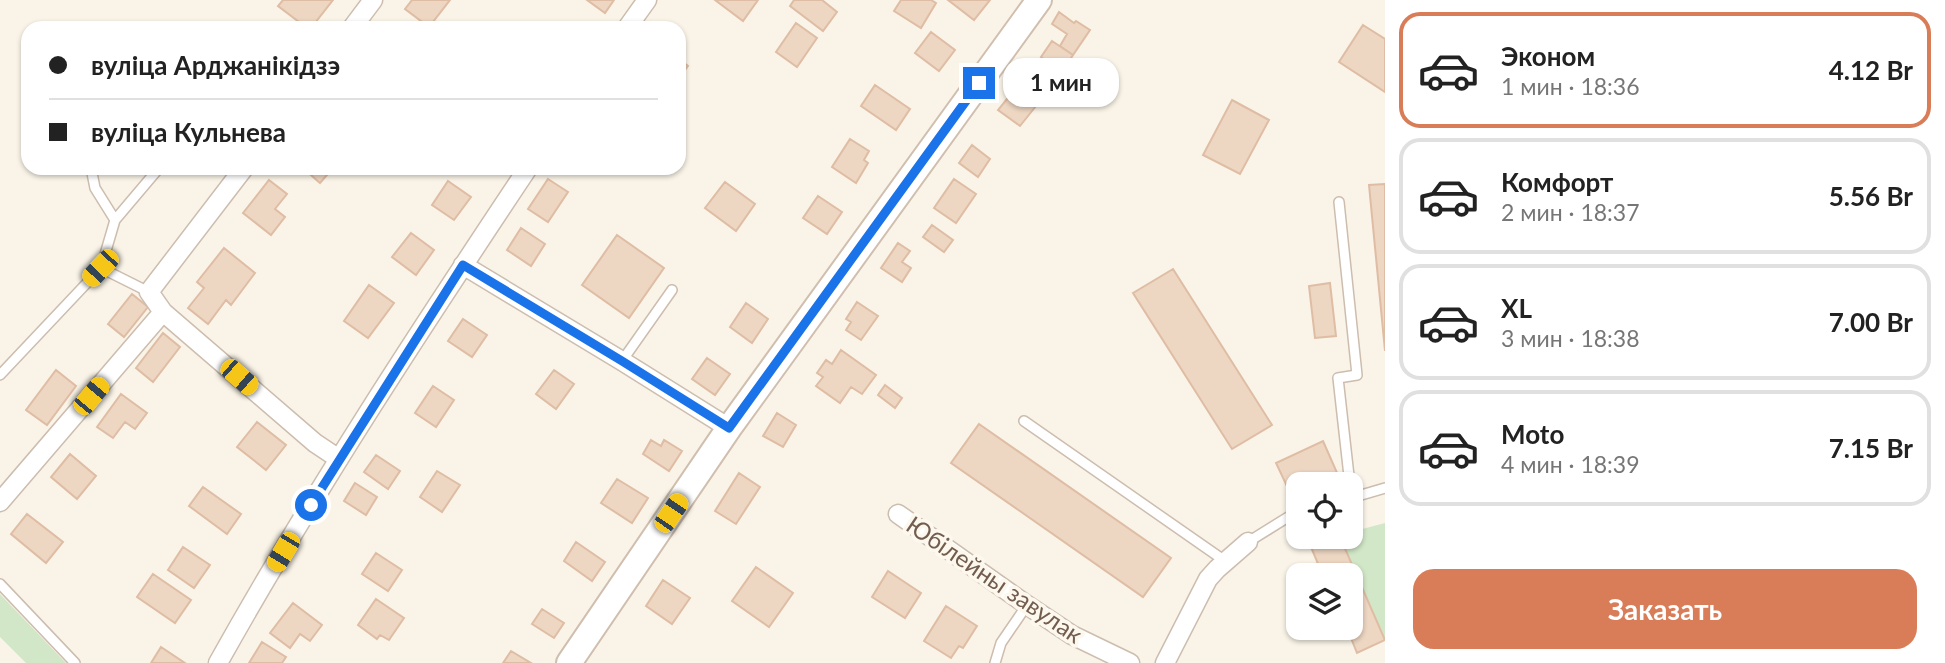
<!DOCTYPE html>
<html lang="ru">
<head>
<meta charset="utf-8">
<style>
  body { margin:0; font-family:Lato,sans-serif; background:#f6f6f6; color:#222; height:100vh; display:flex; flex-direction:column; font-size:26px; white-space:nowrap }
  * { box-sizing:border-box; margin:0 }
  p { font-size:23px; color:#767676 }
  .icon { flex:none; width:38px; height:38px; fill:none; stroke:currentColor; stroke-width:2; stroke-linecap:round; stroke-linejoin:round }
  .map { position:relative; flex:1; overflow:hidden }
  .side { display:flex; flex-direction:column; background:#fff; width:560px }
  .side>* { flex:none }
  .top-card { position:absolute; left:21px; top:21px; width:665px; height:154px; border-radius:21px; box-shadow:0 2px 5px #0004; display:grid; align-content:center; height:154px; padding:0 28px; background:#fff }
  .fabs { position:absolute; left:1286px; top:472px; display:grid; gap:14px }
  .fabs a { display:grid; place-items:center; width:77px; height:77px; border-radius:14px; background:#fff; box-shadow:0 2px 5px #0004; font-size:35px }
  .end { position:absolute; width:32px; height:32px; margin:-16px; border:9px solid #1a73e8; background:#fff; box-shadow:0 0 0 4px #fff }
  .from { border-radius:50% }
  .bubble { position:absolute; height:49px; border-radius:21px; background:#fff; box-shadow:0 2px 5px #0004; font-size:23px; font-weight:700; line-height:49px; text-align:center }
  .car { position:absolute; width:21px; height:42px; margin:-21px -10px; border-radius:9px; box-shadow:0 0 5px 2px #0007; background:linear-gradient(#f5c518 24%,#345 0 40%,#f5c518 0 76%,#345 0 86%,#f5c518 0) }
  .top-card b { display:flex; align-items:center; gap:24px; height:66px; font-size:26px }
  .top-card b+b { border-top:2px solid #e0e0e0 }
  .top-card i { width:18px; height:18px; background:#222 }
  ul { padding:12px 0 0; list-style:none }
  li { display:flex; align-items:center; gap:21px; height:116px; margin:0 14px 10px; padding:0 14px; border:4px solid #e0e0e0; border-radius:21px }
  li div { flex:1 }
  li b { display:block; font-size:26px }
  li em { font-style:normal; font-weight:700 }
  li.on { border-color:#d97c58 }
  li>.icon { width:63px; height:63px; stroke-width:1.5 }
  .action { display:flex; gap:14px; margin-top:auto; padding:14px 28px }
  .action a { flex:1; height:80px; border-radius:21px; background:#d97c58; color:#fff; font-size:28px; font-weight:700; line-height:80px; text-align:center }
  main { display:flex; flex:1; min-height:0 }
  .map>svg:first-child { display:block }
</style>
</head>
<body>
<main>
<div class="map">
<svg width="1385" height="663" viewBox="0 0 1385 663">
  <rect width="100%" height="100%" fill="#faf4e8"/>
  <path fill="#d2e7c7" d="M1385 523V640L1340 537H1351V532Z
    M0 594 66 663H26L0 637Z"/>
  <path fill="#edd6c2" stroke="#dfbda4" stroke-width="2" d="M283 0H333L311 28H307L278 6Z
    M412 0H450L429 27 405 9Z
    M587 0H614L605 13Z
    M715 0H758L743 21Z
    M794 0H822L837 12 823 31 790 6Z
    M901 0H931L936 3 921 28 894 11Z
    M948 0H990L974 20Z
    M1059 12 1074 23 1076 21 1090 30 1073 55 1060 46 1067 34 1052 24Z
    M796 23 817 38 797 67 776 52Z
    M1363 25 1385 39V92L1339 62Z
    M931 32 955 50 939 71 915 53Z
    M1052 41 1073 55 1062 72 1041 57Z
    M679 59 688 66 679 78Z
    M875 85 910 109 896 130 861 106Z
    M1015 89 1036 106 1020 126 998 110Z
    M1232 100 1269 120 1240 174 1203 155Z
    M850 139 869 151 864 160 868 163 856 183 832 167Z
    M972 145 990 159 978 177 959 163Z
    M303 168H333L320 183Z
    M548 179 568 192 548 222 528 209Z
    M954 179 976 194 956 223 934 208Z
    M269 180 287 194 275 209 285 217 271 235 243 213Z
    M448 181 471 197 454 220 432 205Z
    M725 182 755 204 736 231 705 208Z
    M1385 184V351L1369 185Z
    M818 196 842 212 827 234 803 218Z
    M932 225 953 240 944 252 923 237Z
    M521 228 545 244 531 266 507 250Z
    M411 233 434 250 416 275 392 257Z
    M617 235 664 268 629 318 582 285Z
    M898 243 910 251 902 262 911 268 902 282 881 268Z
    M224 248 255 273 231 305 226 300 208 324 188 308 204 288 197 282Z
    M1173 269 1272 425 1232 449 1133 293Z
    M1330 283 1336 336 1315 338 1309 286Z
    M369 285 394 303 368 338 344 321Z
    M132 294 148 307 124 337 108 324Z
    M857 302 878 316 861 340 846 330 851 322 846 319Z
    M746 303 768 319 752 343 730 327Z
    M463 319 487 335 472 357 448 341Z
    M163 333 180 347 153 382 136 368Z
    M841 350 876 375 862 394 851 387 840 403 816 386 823 377 817 373 826 360 832 364Z
    M707 358 730 374 715 395 692 379Z
    M56 370 76 386 47 425 26 410Z
    M554 370 574 384 556 409 536 394Z
    M885 385 902 398 895 408 878 395Z
    M433 386 454 400 436 427 415 413Z
    M121 394 147 413 135 429 125 422 113 438 97 427Z
    M777 413 796 425 783 447 763 436Z
    M257 422 286 445 266 470 237 447Z
    M979 424 1171 558 1143 597 951 463Z
    M651 440 661 446 664 440 682 451 669 471 643 454Z
    M1323 441 1338 475 1318 485H1298V494L1292 497 1276 463Z
    M70 454 96 476 77 499 51 477Z
    M376 455 400 471 388 489 364 472Z
    M437 471 460 485 442 512 420 497Z
    M739 473 760 487 736 524 715 511Z
    M617 479 648 498 632 523 601 503Z
    M355 483 377 497 366 515 344 501Z
    M203 487 241 514 227 534 189 506Z
    M27 514 63 542 46 563 11 534Z
    M1334 537H1340L1385 640 1357 653 1347 628H1351V576H1323L1311 547Z
    M576 542 605 562 592 581 564 561Z
    M183 547 210 565 194 588 168 570Z
    M376 553 402 570 388 591 362 574Z
    M756 567 793 593 769 627 732 601Z
    M888 571 921 593 905 618 872 597Z
    M153 574 191 600 175 623 137 597Z
    M663 580 690 598 672 624 646 606Z
    M376 599 404 618 389 640 380 635 377 639 358 625Z
    M293 603 322 625 310 641 300 634 290 648 270 633Z
    M946 606 977 626 963 648 959 646 951 658 924 641Z
    M542 609 564 623 554 638 532 624Z
    M262 642 286 657 282 663H249Z
    M161 647 185 663H151Z
    M511 651 531 663H503Z"/>
  <g fill="none" stroke-linecap="round" stroke-linejoin="round">
    <defs>
      <path id="lane" d="M91 168 95 188 115 220
        M1339 202 1357 375 1338 378 1350 485
        M101 268 149 292
        M622 361 672 290
        M0 375 101 268 115 220 159 168
        M1024 421 1225 561
        M1351 498 1385 488
        M1248 542 1293 514 1298 513
        M0 584 75 663
        M995 663 1001 643 1027 605"/>
      <path id="street" d="M352 28 373 0
        M627 28 647 0
        M244 168 149 292 163 312 315 443 339 459
        M463 265 622 361 729 428
        M0 502 163 312
        M898 514 1027 605 1072 635 1130 663
        M218 663C313 493 420 330 528 168
        M1165 663 1208 579 1217 569 1248 542"/>
      <path id="secondary" d="M569 663 729 428 1039 0"/>
    </defs>
    <use href="#lane" stroke="#ccbdaf" stroke-width="12"/>
    <use href="#street" stroke="#ccbdaf" stroke-width="21"/>
    <use href="#secondary" stroke="#d0bfaf" stroke-width="28"/>
    <use href="#lane" stroke="#fff" stroke-width="9"/>
    <use href="#street" stroke="#fff" stroke-width="18"/>
    <use href="#secondary" stroke="#fff" stroke-width="24"/>
  </g>
  <g fill="none" stroke-linecap="round" stroke-linejoin="round">
    <path stroke="#1a73e8" stroke-width="9" d="M311 505 463 265 622 361 729 428 979 83"/>
  </g>
  <g text-anchor="middle" dominant-baseline="central" stroke-width="7" stroke-linejoin="round" paint-order="stroke">
    <g font-size="24" fill="#725d4e" stroke="#fdf8ee">
      <text transform="translate(995 579) rotate(34)">Юбілейны завулак</text>
    </g>
  </g>
</svg>
<div class="fabs">
<a><svg class="icon" aria-label="locate" viewBox="0 0 24 24"><circle cx="12" cy="12" r="6"/><path d="M12 2v4M12 18v4M2 12h4M18 12h4"/></svg></a>
<a><svg class="icon" aria-label="layers" viewBox="0 0 24 24"><path d="M12 4l9 5-9 5-9-5zM3 14l9 5 9-5"/></svg></a>
</div>
<i class="end from" style="left:311px;top:505px"></i>
<i class="end" style="left:979px;top:83px"></i>
<div class="bubble" style="left:1003px;top:58px;width:116px">1 мин</div>
<i class="car" style="left:100px;top:268px;rotate:223deg"></i>
<i class="car" style="left:239px;top:377px;rotate:131deg"></i>
<i class="car" style="left:91px;top:396px;rotate:40deg"></i>
<i class="car" style="left:671px;top:513px;rotate:34deg"></i>
<i class="car" style="left:283px;top:552px;rotate:211deg"></i>
<div class="top-card">
<b><i class="from"></i>вуліца Арджанікідзэ</b>
<b><i></i>вуліца Кульнева</b>
</div>
</div>
<section class="side">
<ul>
<li class="on"><svg class="icon" aria-label="car" viewBox="0 0 24 24"><path d="M5 17H2v-5l4-1 3-4h7l3 4 3 1v5h-3M9 17h6M6 11h13"/><circle cx="7" cy="17" r="2"/><circle cx="17" cy="17" r="2"/></svg><div><b>Эконом</b><p>1 мин · 18:36</p></div><em>4.12 Br</em></li>
<li><svg class="icon" aria-label="car" viewBox="0 0 24 24"><path d="M5 17H2v-5l4-1 3-4h7l3 4 3 1v5h-3M9 17h6M6 11h13"/><circle cx="7" cy="17" r="2"/><circle cx="17" cy="17" r="2"/></svg><div><b>Комфорт</b><p>2 мин · 18:37</p></div><em>5.56 Br</em></li>
<li><svg class="icon" aria-label="car" viewBox="0 0 24 24"><path d="M5 17H2v-5l4-1 3-4h7l3 4 3 1v5h-3M9 17h6M6 11h13"/><circle cx="7" cy="17" r="2"/><circle cx="17" cy="17" r="2"/></svg><div><b>XL</b><p>3 мин · 18:38</p></div><em>7.00 Br</em></li>
<li><svg class="icon" aria-label="car" viewBox="0 0 24 24"><path d="M5 17H2v-5l4-1 3-4h7l3 4 3 1v5h-3M9 17h6M6 11h13"/><circle cx="7" cy="17" r="2"/><circle cx="17" cy="17" r="2"/></svg><div><b>Moto</b><p>4 мин · 18:39</p></div><em>7.15 Br</em></li>
</ul>
<div class="action"><a>Заказать</a></div>
</section>
</main>
</body>
</html>
